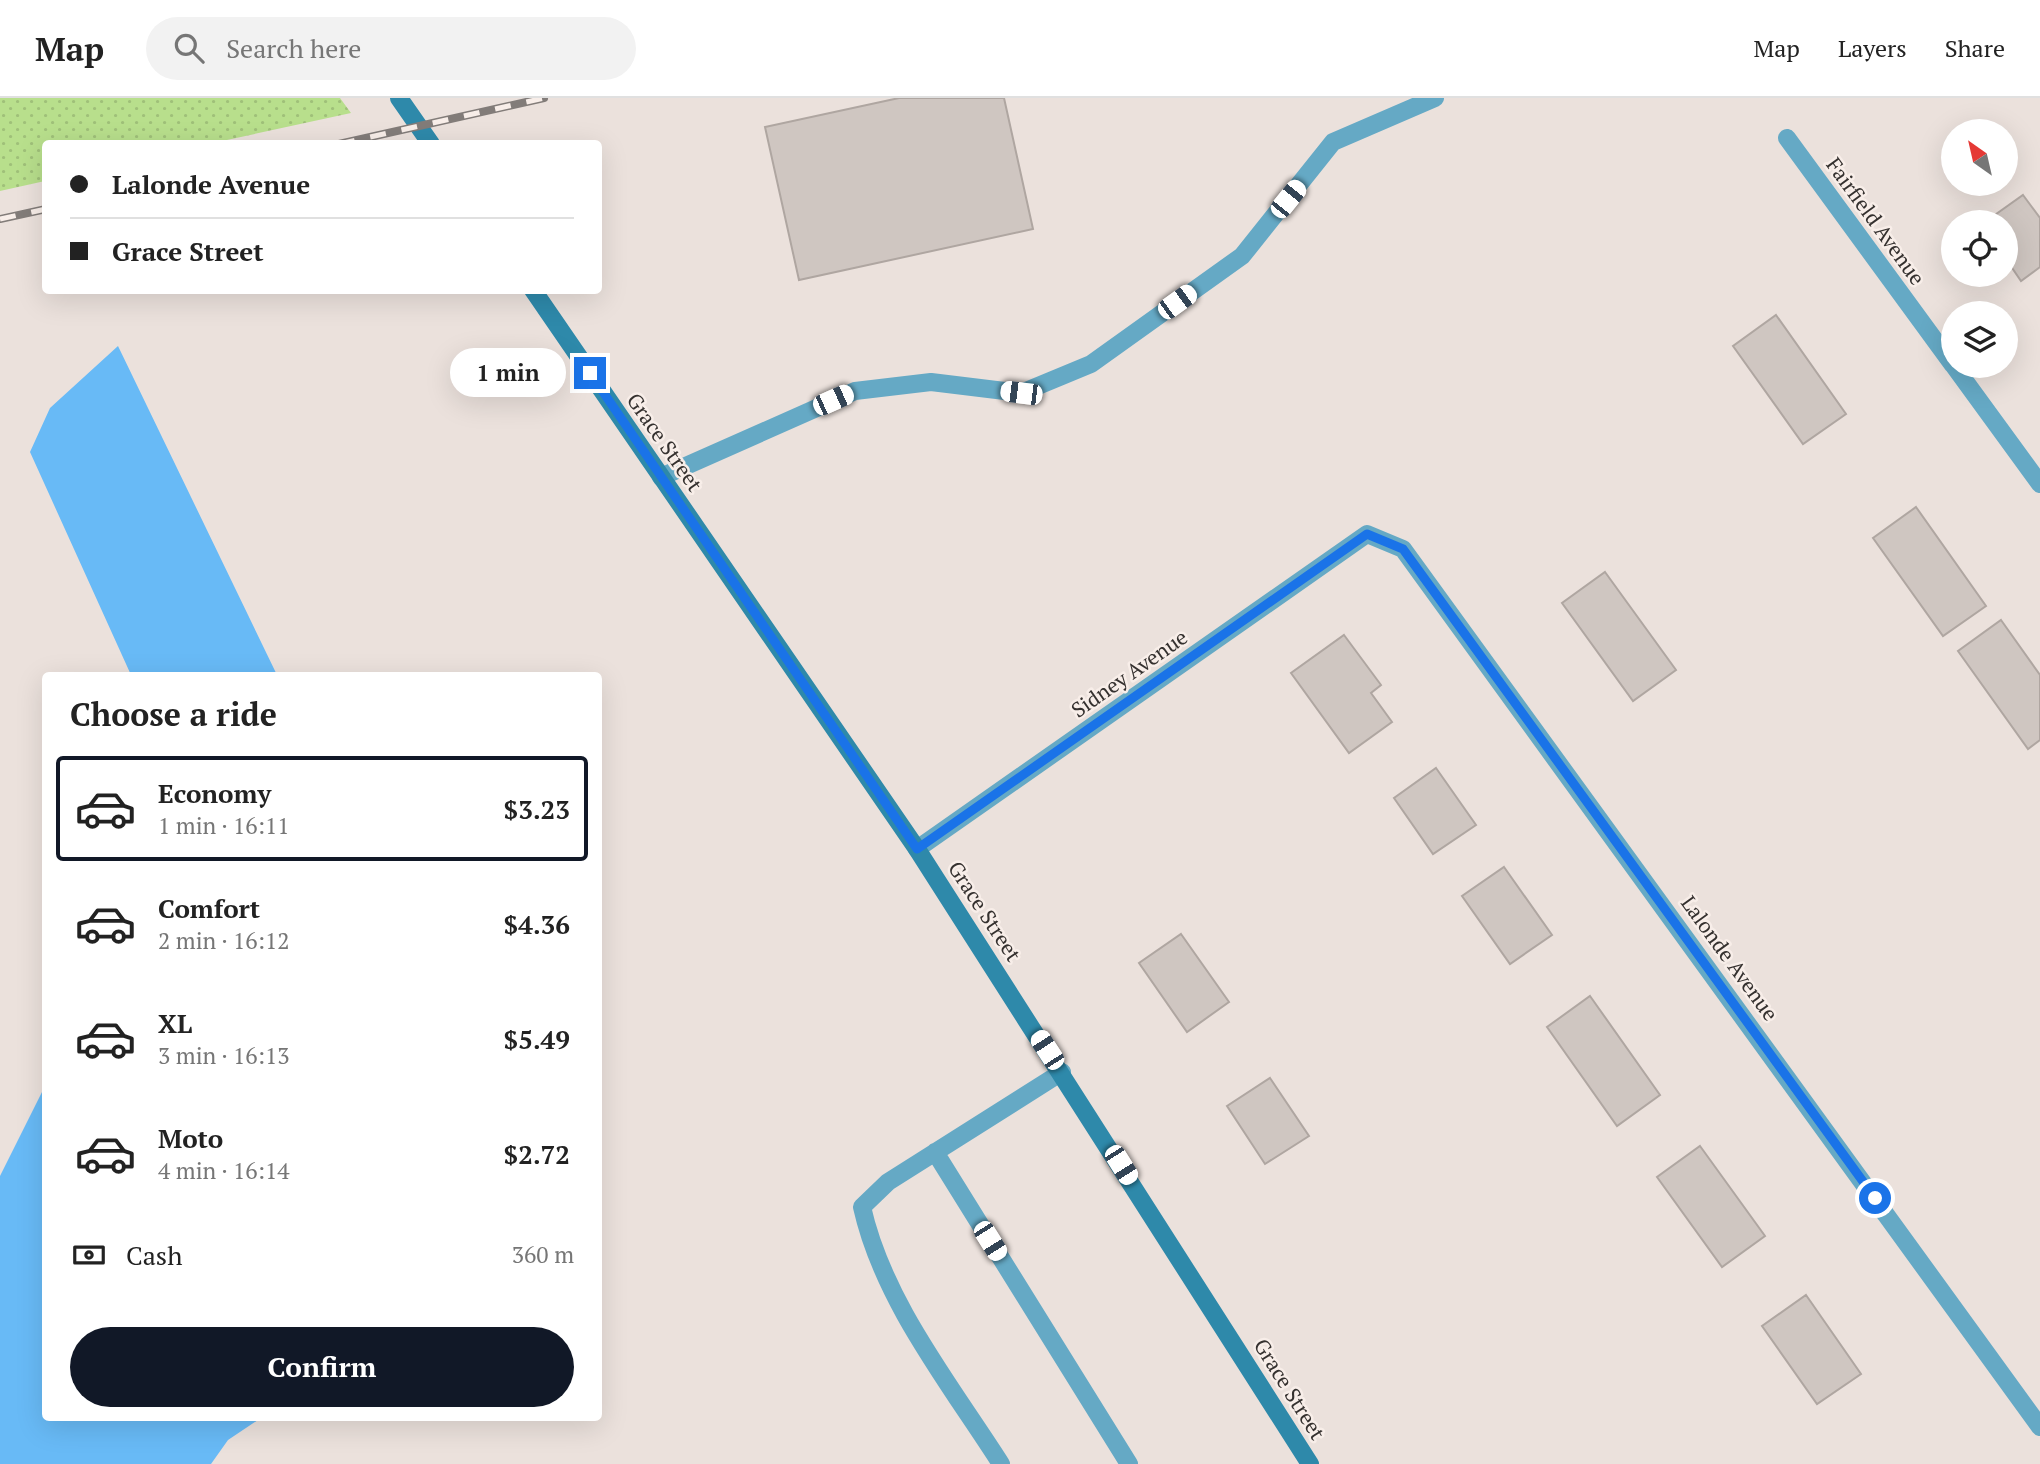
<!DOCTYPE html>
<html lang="en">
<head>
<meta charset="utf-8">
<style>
  body { margin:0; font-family:"PT Serif",serif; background:#f2f2f2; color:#222; height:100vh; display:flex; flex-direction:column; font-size:26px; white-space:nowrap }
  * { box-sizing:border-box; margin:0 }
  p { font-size:23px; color:#767676 }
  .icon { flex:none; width:38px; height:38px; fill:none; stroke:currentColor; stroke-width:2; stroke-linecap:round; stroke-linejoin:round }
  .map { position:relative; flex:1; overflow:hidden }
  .drawer { position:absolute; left:42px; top:574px; width:560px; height:749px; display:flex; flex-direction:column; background:#fff; border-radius:7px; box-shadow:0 7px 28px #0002 }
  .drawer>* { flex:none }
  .top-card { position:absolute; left:42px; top:42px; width:560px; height:154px; border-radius:7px; box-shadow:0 7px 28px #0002; display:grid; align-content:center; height:154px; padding:0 28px; background:#fff }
  .needle { width:46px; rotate:326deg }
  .fabs { position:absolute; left:1941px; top:21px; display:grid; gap:14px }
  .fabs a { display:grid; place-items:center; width:77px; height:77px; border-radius:50%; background:#fff; box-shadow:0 7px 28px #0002; font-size:35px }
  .end { position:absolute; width:32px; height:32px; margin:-16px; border:9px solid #1a73e8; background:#fff; box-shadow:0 0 0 4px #fff }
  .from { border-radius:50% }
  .bubble { position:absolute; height:49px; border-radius:24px; background:#fff; box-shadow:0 7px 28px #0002; font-size:23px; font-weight:600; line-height:49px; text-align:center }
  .car { position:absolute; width:21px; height:42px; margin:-21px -10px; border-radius:9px; box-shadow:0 0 5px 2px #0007; background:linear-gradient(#fff 24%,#345 0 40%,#fff 0 76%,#345 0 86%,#fff 0) }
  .top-card b { display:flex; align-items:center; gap:24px; height:66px; font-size:26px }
  .top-card b+b { border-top:2px solid #e0e0e0 }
  .top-card i { width:18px; height:18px; background:#222 }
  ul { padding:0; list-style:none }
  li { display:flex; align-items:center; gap:21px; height:105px; margin:0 14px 10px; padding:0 14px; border:4px solid transparent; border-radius:7px }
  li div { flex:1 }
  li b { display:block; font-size:26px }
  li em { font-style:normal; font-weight:600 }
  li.selected { border-color:#111827 }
  li>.icon { width:63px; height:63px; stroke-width:1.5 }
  h2 { padding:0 28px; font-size:32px; line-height:84px }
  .pay { display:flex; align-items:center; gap:18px; height:77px; padding:0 28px; font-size:26px }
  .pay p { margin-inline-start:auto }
  .action { display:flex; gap:14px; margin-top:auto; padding:14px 28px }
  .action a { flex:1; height:80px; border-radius:42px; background:#111827; color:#fff; font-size:28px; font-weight:600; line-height:80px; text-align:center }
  header { display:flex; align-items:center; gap:42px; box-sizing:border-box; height:98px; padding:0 35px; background:#fff; border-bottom:2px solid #e0e0e0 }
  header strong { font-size:33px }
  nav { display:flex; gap:38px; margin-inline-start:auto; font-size:24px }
  .search { width:490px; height:63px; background:#f2f2f2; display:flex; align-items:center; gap:18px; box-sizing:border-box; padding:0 24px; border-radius:38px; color:#767676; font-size:26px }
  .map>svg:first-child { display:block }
</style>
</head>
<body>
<header>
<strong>Map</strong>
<div class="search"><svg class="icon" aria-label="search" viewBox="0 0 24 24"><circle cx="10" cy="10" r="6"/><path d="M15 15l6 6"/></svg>Search here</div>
<nav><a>Map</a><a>Layers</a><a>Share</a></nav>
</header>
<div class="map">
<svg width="2040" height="1366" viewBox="0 0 2040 1366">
  <defs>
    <pattern id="park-dots" width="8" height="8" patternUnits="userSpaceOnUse" patternTransform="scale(1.75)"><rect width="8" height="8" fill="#b8df8c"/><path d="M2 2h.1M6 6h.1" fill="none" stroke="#9fc079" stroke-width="1.8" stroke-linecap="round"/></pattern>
  </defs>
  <rect width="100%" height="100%" fill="#ebe1dc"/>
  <path fill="url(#park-dots)" d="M0 0H340L351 15 213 45 46 46 45 83 0 93Z"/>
  <path fill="#68baf6" d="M118 248 277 577H131L30 354 50 310Z
    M45 988 46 1320H261L228 1342 211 1366H0V1078Z"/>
  <path fill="#cfc6c1" stroke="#afa6a1" stroke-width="2" d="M899 0H1004L1033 131 799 182 765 29Z
    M2023 97 2040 120V169L2021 183 2006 161V124H1985Z
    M1776 217 1846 316 1803 346 1733 248Z
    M1916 409 1986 508 1943 538 1873 440Z
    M1605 474 1676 572 1633 603 1562 505Z
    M2001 522 2040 577V642L2028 651 1958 553Z
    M1344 537 1381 587 1371 595 1392 624 1349 655 1291 575Z
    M1436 670 1476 727 1433 756 1394 700Z
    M1504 769 1552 837 1510 866 1462 798Z
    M1181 836 1229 904 1187 934 1139 865Z
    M1590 898 1660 997 1617 1028 1547 929Z
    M1270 980 1309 1038 1265 1066 1227 1008Z
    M1700 1048 1765 1138 1722 1169 1657 1079Z
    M1806 1197 1861 1276 1817 1306 1762 1228Z"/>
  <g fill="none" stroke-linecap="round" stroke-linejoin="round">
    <path stroke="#65a9c5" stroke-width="18" d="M661 379 855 293 931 284 1021 295 1091 266 1242 158 1333 44 1435 0
      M935 1054 1129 1366
      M1001 1366C950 1286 883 1203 862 1109L888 1084 1062 974"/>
    <path stroke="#65a9c5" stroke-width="18" d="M1787 40 1953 267
      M1954 268 2040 386
      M917 751 1367 436 1403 451 2040 1329"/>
    <path stroke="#2e89aa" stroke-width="18" d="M399 0 431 46
      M533 192 917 751 1310 1366"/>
    <defs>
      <path id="rail" d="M339 46 544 0
        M0 121 46 111"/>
    </defs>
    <use href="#rail" stroke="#827c79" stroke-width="8"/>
    <use href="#rail" stroke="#f8eee9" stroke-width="5" stroke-dasharray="16" stroke-linecap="butt"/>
  </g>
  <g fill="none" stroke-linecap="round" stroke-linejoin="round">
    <path stroke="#1a73e8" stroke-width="9" d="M590 275 917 751 1367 436 1403 451 1875 1100"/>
  </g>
  <g text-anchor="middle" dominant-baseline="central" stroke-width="5" stroke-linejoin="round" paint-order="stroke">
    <g font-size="21" fill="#35312f" stroke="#f8eee9">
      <text transform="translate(1876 123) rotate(54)">Fairfield Avenue</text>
      <text transform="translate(665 344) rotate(55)">Grace Street</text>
      <text transform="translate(1129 575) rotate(-35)">Sidney Avenue</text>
      <text transform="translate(985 813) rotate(57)">Grace Street</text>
      <text transform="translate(1730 860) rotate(54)">Lalonde Avenue</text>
      <text transform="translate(1290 1291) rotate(58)">Grace Street</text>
    </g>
  </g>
</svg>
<div class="fabs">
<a><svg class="needle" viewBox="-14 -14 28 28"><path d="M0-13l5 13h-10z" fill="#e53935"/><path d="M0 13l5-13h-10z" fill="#767676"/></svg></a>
<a><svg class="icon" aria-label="locate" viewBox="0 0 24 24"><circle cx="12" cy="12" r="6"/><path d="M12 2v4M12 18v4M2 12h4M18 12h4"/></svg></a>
<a><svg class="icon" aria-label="layers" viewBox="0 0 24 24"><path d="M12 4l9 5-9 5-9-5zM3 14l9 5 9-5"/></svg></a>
</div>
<i class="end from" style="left:1875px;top:1100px"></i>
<i class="end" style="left:590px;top:275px"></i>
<div class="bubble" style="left:450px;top:250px;width:116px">1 min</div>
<i class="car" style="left:1288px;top:101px;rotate:39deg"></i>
<i class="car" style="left:1177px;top:204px;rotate:54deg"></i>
<i class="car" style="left:1021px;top:295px;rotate:277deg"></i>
<i class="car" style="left:833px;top:302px;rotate:66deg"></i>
<i class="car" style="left:1047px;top:952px;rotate:327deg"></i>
<i class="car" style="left:1121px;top:1067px;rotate:148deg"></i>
<i class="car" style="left:990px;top:1143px;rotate:148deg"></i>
<div class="top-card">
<b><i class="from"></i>Lalonde Avenue</b>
<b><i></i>Grace Street</b>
</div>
<section class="drawer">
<h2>Choose a ride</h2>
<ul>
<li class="selected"><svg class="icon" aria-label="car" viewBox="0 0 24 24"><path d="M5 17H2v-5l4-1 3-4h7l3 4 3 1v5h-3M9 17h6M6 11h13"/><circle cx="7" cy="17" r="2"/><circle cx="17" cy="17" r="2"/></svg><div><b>Economy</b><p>1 min · 16:11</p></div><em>$3.23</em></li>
<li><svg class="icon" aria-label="car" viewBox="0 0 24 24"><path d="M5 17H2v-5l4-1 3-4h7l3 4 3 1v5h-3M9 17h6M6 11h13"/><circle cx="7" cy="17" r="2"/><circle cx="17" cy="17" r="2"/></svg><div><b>Comfort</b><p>2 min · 16:12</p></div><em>$4.36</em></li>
<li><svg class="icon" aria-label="car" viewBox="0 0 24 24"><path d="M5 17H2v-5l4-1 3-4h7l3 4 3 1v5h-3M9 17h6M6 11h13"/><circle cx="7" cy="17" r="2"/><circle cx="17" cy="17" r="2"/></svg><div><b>XL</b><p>3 min · 16:13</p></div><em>$5.49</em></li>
<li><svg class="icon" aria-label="car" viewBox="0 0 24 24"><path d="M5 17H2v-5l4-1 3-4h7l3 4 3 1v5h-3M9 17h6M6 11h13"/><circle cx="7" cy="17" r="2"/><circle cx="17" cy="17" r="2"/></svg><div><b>Moto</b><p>4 min · 16:14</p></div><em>$2.72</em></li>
</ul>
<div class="pay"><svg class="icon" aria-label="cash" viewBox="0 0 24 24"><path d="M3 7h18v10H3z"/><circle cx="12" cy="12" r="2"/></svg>Cash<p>360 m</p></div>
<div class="action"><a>Confirm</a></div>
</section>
</div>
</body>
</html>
